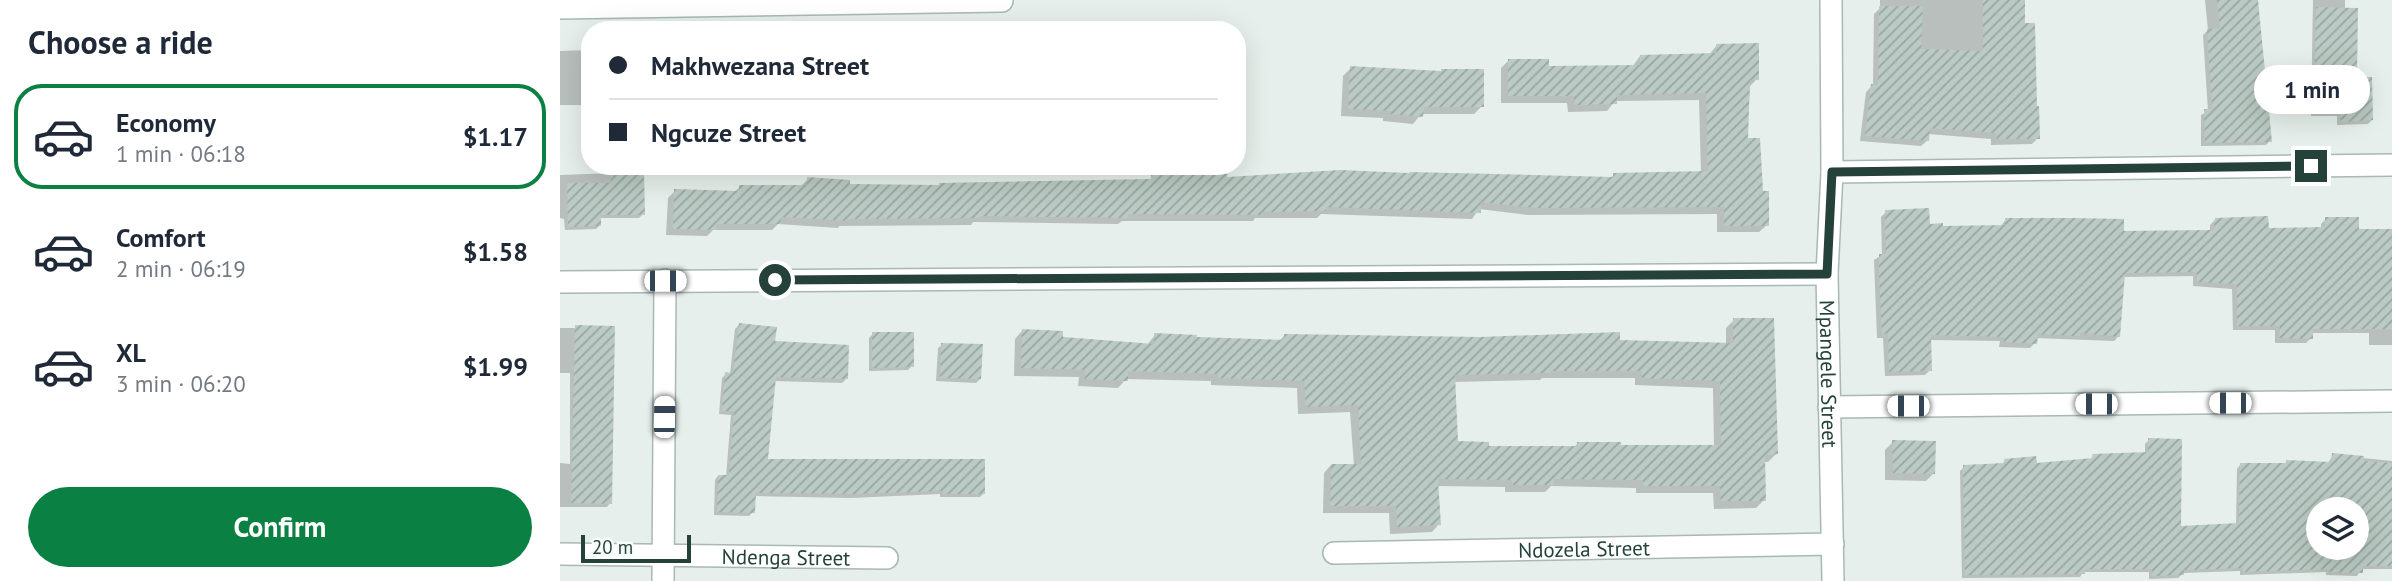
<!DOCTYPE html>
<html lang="en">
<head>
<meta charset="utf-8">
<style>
  body { margin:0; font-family:"PT Sans",sans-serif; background:#f6f6f7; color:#1f2937; height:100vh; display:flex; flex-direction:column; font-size:26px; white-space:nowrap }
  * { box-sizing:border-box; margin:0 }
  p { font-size:23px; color:#747a83 }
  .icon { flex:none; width:38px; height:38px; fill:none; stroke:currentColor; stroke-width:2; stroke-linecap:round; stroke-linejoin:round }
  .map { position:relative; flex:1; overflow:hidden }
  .drawer { display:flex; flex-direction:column; background:#fff; width:560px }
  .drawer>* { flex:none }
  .hud { position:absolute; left:21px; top:21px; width:665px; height:154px; border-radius:28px; box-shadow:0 7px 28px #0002; display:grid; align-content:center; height:154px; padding:0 28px; background:#fff }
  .buttons { position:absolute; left:1746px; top:497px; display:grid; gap:14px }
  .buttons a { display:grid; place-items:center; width:63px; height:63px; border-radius:50%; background:#fff; box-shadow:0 7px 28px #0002; font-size:35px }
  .scale { position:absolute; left:21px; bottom:18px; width:110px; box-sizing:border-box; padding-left:7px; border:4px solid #24423a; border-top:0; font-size:19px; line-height:24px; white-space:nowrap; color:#24423a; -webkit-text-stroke:5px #f7fbf9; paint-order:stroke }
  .end { position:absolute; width:32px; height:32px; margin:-16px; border:9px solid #24423a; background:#fff; box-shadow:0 0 0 4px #fff }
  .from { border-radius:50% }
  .bubble { position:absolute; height:49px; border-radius:24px; background:#fff; box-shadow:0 7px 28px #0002; font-size:23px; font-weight:700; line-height:49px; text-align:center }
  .car { position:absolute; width:21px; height:42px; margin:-21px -10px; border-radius:9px; box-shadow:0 0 5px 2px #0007; background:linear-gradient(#fff 24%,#345 0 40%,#fff 0 76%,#345 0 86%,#fff 0) }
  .hud b { display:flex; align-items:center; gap:24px; height:66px; font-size:26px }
  .hud b+b { border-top:2px solid #e0e1e3 }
  .hud i { width:18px; height:18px; background:#1f2937 }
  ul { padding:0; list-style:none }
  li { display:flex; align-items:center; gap:21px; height:105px; margin:0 14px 10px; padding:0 14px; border:4px solid transparent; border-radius:28px }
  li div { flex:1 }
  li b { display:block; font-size:26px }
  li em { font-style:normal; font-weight:700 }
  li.active { border-color:#0b8043 }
  li>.icon { width:63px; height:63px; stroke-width:1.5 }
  h2 { padding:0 28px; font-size:32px; line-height:84px }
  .action { display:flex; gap:14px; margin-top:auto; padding:14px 28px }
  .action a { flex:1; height:80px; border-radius:42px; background:#0b8043; color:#fff; font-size:28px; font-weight:700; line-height:80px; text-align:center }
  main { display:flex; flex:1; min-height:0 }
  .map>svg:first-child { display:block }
</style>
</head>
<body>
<main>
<section class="drawer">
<h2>Choose a ride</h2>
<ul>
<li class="active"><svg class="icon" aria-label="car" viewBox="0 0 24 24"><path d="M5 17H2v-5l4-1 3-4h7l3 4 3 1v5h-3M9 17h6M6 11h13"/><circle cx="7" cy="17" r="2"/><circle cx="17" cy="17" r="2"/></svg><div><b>Economy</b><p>1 min · 06:18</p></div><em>$1.17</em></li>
<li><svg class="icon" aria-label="car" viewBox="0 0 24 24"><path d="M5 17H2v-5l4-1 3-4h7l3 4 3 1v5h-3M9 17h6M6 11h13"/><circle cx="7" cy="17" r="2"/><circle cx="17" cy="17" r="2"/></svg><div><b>Comfort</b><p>2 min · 06:19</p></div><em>$1.58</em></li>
<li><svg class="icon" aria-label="car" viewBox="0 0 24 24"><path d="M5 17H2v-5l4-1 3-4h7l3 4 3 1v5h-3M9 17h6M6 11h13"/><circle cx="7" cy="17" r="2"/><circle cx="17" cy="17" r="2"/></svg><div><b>XL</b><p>3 min · 06:20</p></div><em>$1.99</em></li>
</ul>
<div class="action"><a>Confirm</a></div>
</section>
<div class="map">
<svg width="1832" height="581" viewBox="0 0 1832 581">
  <defs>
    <pattern id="building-hatch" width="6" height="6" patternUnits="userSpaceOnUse" patternTransform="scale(1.75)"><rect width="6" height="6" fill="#bbcac4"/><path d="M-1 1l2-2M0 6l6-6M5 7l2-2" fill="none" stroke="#98a6a0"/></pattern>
  </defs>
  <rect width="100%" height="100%" fill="#e6efeb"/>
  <path fill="#0003" fill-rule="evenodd" d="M1320 0H1463V25L1478 138 1472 144 1431 145V139L1368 134V140L1361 146 1300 141 1306 92 1313 85 1314 14 1320 8Z
    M1645 0H1697L1710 141 1706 145 1641 146V115L1648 111 1643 35 1648 30Z
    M1753 0H1785V10L1795 79 1812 120 1808 124 1777 125V116H1751Z
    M1157 45 1197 79 1190 86 1186 140 1201 193 1207 225 1199 232H1157V214L968 215 919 209 912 219 761 214 757 218H695L693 221H562L558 224 413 222 411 225 279 226 278 228 218 224 212 230H153L147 236 106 235 108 198 115 191 174 192 180 187H240L248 179 288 185 377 187 379 185 588 181 592 177H631L633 166H667L665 179H1049L1054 175 1141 173 1139 100 1055 101 1047 111 1008 112 1007 103H941V68L948 61 987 68 1073 66 1080 56 1149 55Z
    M30 50V105H0V51Z
    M791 68 880 72 922 106 914 114H861L853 124 823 121V118L781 116 783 76Z
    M82 172 83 214 79 218H40V225L36 229 5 230 4 219 0 218V175Z
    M1326 212 1382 228 1441 226 1446 219 1562 233 1650 232V225L1655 220 1707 230 1761 229V224L1766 219 1797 230H1832V345H1809V333H1751V338L1746 343H1715V330H1673L1672 289 1633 286V276L1563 277 1559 336 1554 341 1475 338V343L1470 348 1439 347 1440 341 1370 340V370L1365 375 1325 376 1323 338H1317L1314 260 1322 255 1321 217Z
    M1174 320 1216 454 1208 462H1204V500L1196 508 1154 509 1153 493H1076V488L991 486 985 492H945V487L877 486 879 524 872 532 830 534 829 513H763L764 473 771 465 794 466 790 412 738 414 737 388 651 385V381L566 379 558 388 518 386 519 377 454 376 455 339 462 331 501 339 587 345 595 335 635 339 719 341 724 336 1166 344V328ZM982 378H1075V385L1153 388 1154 447H1059L1018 443 1013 448H927L896 443 893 382 980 380Z
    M179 325 286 379 282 383 214 381 206 461 424 493 420 497H380V494L291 498 194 496 193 512 189 516 154 515 155 480 158 476 166 477 171 415 159 414 162 378 166 374H170L175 329Z
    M0 328H53L50 503 47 507H0V463L10 464V373H0Z
    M313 334 352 366 348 370 309 371V338Z
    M382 345 420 379 416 383 376 381 378 348Z
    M1589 440 1619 528 1676 525 1677 469 1680 465H1724L1727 462 1768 463 1773 455 1832 461V569H1801L1797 576 1766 575V572L1680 575V571L1623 573 1618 578 1589 579V572H1523L1520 577 1402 578 1400 471 1404 467 1441 465 1445 461 1475 464 1529 461 1533 456 1585 454V444ZM1759 509H1797V548H1759Z
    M1333 442 1374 473 1366 481 1325 480V450Z"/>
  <path fill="url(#building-hatch)" fill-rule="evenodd" d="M1423 0H1465V23H1475L1477 106H1479L1480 139H1437L1436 133 1370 128 1369 141 1305 136 1311 84 1318 85 1319 6H1363L1361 49 1423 51Z
    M1657 0H1698L1712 142 1645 143 1644 109H1652L1647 29 1660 28Z
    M1756 7 1798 8 1797 77H1812L1813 120 1781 122 1780 113H1754Z
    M1199 43V80H1190L1188 138H1200L1203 191H1209V226H1164V207L976 208 921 202V213L766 207V211L702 212V215L568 214V218L420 216V218L287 219V221L221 217V224H156V230L113 229 114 189 179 191V185H246L247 177 290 180V184L379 185V183L591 179V175L668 174 667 177 780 170 849 173 850 172 1053 177V173L1148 171 1146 93 1057 95V104L1014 105V96H948V59H989V66L1080 65V55L1156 53V44Z
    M790 66 881 71V69H924V107H864L863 117 830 114 831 111 788 109Z
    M84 171 85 215H41V226L8 227 7 183H51V172Z
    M1369 208 1370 224 1383 223V226L1445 225V218H1512L1564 219V231L1654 230 1655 218 1708 216 1709 228 1765 227V217H1799V229H1832V329H1753V339L1719 338 1720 326H1677V284L1637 282V272L1565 273 1560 337 1520 333V336L1478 334 1477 344 1444 342V337L1371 335 1372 371 1329 372 1328 333 1322 334 1319 276V254H1326L1325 210Z
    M1173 318H1214L1218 454 1205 455 1206 501H1161L1160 486H1083V480L994 479V485H952V480L878 479 881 525 837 527 836 506H770L771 464H801L798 405 746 407 744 381 658 378V374L568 371V381L525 379 526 370 461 368 462 329 503 331V337L594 344V333L637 335 636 337 724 340V334L920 337 1060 332V340L1173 343ZM990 371H1082V378L1160 381 1161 445H1061V442H1017V446H929V442L898 441 895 375 990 373Z
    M179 323 217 327 215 341 289 345 288 379 216 377 208 459H425V494H383V491L296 494 196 493 195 513 157 512 158 475H169L174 411H162L165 372 173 373Z
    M15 325 55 326 52 504 11 503Z
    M312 332H354V367L312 368Z
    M381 343 423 344 421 379 380 378Z
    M1588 438 1622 439 1621 526 1679 523 1680 463H1726V460L1771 462 1772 453 1804 456V461L1832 463V566H1803V573L1769 572 1770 569 1683 572V568L1624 570V575L1592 576V569H1525V574L1405 575 1403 465 1445 463 1444 459 1476 456 1477 463 1533 458 1532 454 1588 452ZM1759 509H1797V548H1759Z
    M1332 440 1376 441 1375 474 1333 473Z"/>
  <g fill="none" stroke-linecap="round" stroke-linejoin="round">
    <defs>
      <g id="minor">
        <path id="s1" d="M1271 0 1272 172 1267 274 1273 581"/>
        <path d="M0 8 442 1"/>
        <path d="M1272 172 1832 165"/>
        <path d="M0 282 1267 274"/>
        <path d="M1269 407 1832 401"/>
        <path id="s2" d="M774 553 1273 544"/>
        <path id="s3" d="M0 554 327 558"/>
        <path d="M103 581 105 280"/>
      </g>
    </defs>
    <use href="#minor" stroke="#a8b8b2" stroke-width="24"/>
    <use href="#minor" stroke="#fff" stroke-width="21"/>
  </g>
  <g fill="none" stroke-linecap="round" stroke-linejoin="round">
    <path stroke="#24423a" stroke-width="9" d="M215 280 1267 274 1272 172 1751 166"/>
  </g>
  <g text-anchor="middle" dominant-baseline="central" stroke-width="7" stroke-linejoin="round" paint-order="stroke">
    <g font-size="21" fill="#24423a" stroke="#f7fbf9">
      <text stroke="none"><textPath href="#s1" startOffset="374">Mpangele Street</textPath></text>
      <text stroke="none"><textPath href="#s2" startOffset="250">Ndozela Street</textPath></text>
      <text stroke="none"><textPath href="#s3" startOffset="226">Ndenga Street</textPath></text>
    </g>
  </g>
</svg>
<div class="buttons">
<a><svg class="icon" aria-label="layers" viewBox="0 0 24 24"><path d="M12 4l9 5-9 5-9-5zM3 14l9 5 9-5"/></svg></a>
</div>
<div class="scale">20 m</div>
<i class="end from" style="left:215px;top:280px"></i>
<i class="end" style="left:1751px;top:166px"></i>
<div class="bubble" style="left:1694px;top:65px;width:116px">1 min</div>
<i class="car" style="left:105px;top:281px;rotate:90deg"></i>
<i class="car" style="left:1670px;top:403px;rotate:270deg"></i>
<i class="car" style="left:1536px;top:404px;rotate:270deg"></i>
<i class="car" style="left:1348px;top:406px;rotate:270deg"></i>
<i class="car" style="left:104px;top:417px;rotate:1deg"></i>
<div class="hud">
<b><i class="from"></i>Makhwezana Street</b>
<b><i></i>Ngcuze Street</b>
</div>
</div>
</main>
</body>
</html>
